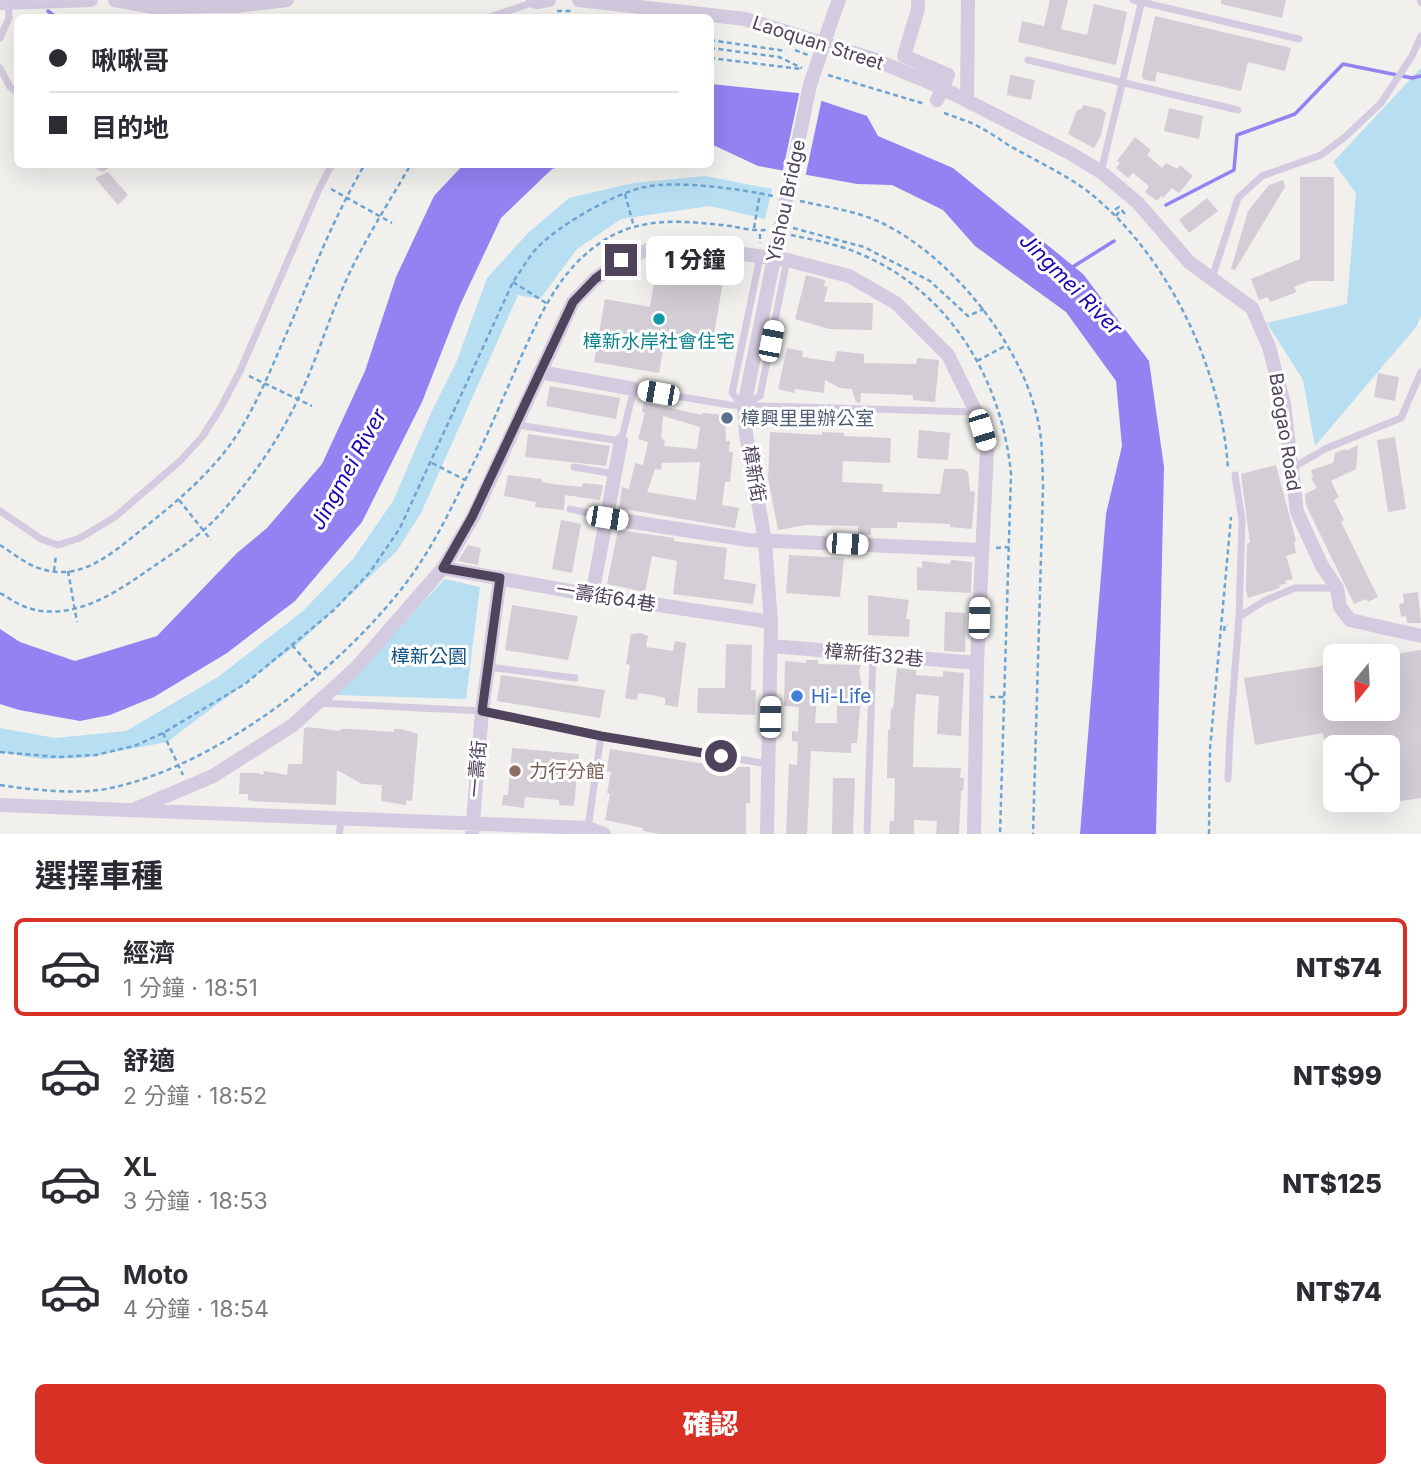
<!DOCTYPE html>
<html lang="zh-TW">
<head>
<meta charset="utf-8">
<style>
  body { margin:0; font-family:Inter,"Noto Sans TC",sans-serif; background:#f2f2f3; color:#2b2b33; height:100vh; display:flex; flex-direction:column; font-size:26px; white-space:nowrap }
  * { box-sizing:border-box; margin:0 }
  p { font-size:23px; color:#7c7c81 }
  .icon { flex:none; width:38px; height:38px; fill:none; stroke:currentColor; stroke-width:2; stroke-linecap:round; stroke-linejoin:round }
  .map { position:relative; height:834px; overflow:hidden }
  .sheet { display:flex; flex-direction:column; background:#fff; flex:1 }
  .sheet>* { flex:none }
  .guide { position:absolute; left:14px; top:14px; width:700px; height:154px; border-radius:10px; box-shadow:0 7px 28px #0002; display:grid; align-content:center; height:154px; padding:0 35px; background:#fff }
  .needle { width:46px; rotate:198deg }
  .controls { position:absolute; left:1323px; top:644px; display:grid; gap:14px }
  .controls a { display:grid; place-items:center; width:77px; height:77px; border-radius:10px; background:#fff; box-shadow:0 7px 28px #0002; font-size:35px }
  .end { position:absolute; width:32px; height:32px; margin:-16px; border:9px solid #4f445c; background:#fff; box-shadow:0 0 0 4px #fff }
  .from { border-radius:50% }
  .bubble { position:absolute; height:49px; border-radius:10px; background:#fff; box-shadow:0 7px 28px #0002; font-size:23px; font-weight:800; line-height:49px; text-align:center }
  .car { position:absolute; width:21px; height:42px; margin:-21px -10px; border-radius:9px; box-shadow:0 0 5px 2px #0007; background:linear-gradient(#fff 24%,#345 0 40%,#fff 0 76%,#345 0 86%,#fff 0) }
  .guide b { display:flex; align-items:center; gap:24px; height:66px; font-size:26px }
  .guide b+b { border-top:2px solid #e1e1e2 }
  .guide i { width:18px; height:18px; background:#2b2b33 }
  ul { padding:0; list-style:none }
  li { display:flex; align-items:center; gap:21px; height:98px; margin:0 14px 10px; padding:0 21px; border:4px solid transparent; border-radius:10px }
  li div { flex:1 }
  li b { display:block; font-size:26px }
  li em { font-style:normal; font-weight:800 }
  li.on { border-color:#d93025 }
  li>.icon { width:63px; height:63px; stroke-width:1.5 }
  h2 { padding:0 35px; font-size:32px; line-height:84px }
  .button { display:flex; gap:14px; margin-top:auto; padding:14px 35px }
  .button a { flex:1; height:80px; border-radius:10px; background:#d93025; color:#fff; font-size:28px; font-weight:800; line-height:80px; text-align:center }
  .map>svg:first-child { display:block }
</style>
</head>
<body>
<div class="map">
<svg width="1421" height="834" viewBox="0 0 1421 834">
  <rect width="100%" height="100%" fill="#f1f0ed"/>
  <path fill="#b8def2" d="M1421 68V316L1416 327 1315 446 1303 380 1267 323 1347 304 1356 193 1333 162Z
    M705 176 772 189 765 219 710 206 621 219 577 249 540 299 518 295 421 513 397 551 299 643 167 742 82 758 41 759 0 752V728L55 738 126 731 218 677 303 611 353 559 393 501 431 413 456 363 487 278 528 233 569 198 633 183Z
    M445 579 480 587 466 699 335 695Z"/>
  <path fill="#9382f2" d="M711 84 798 93 867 116 878 136 953 168 1083 274 1149 361 1164 467 1156 834H1080L1106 514 1122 446 1116 381 1066 312 975 246 943 210 892 185 857 184 758 166 711 144Z
    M463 165H565L552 169 501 218 460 305 422 402 362 522 295 601 227 653 154 697 110 715 80 721 19 710 0 704V629L20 642 75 661 157 636 237 553 267 528 322 464 365 371 396 277 434 196Z"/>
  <path fill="#f1f0ed" d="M800 90 822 98 805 178 782 174Z"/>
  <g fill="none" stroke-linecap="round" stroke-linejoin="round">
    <path stroke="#9382f2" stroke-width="3.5" d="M48 11 57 18
      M1166 205 1234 170 1237 135 1295 114 1343 64 1412 78 1421 76
      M1071 268 1114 241"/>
  </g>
  <path fill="#d3cdd6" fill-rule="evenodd" d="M1050 0H1068L1061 29 1087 35 1094 4 1127 12 1116 65 1018 42 1022 21 1044 26Z
    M1221 0H1286L1282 18 1221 4Z
    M1155 16 1291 48 1285 71 1248 62 1241 91 1157 72 1155 82 1143 79 1142 74Z
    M1010 75 1035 80 1031 100 1007 95Z
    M1083 105 1101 109 1106 113 1101 135 1094 148 1068 134 1077 110 1082 109Z
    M1169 108 1203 116 1199 139 1164 131Z
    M1135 137 1151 150 1147 155 1162 168 1166 163 1177 169 1180 165 1193 176 1179 193 1172 188 1163 198 1161 196 1157 201 1145 192 1149 186 1133 173 1128 178 1116 168 1120 163 1117 161Z
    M108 172 128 195 118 205 95 178Z
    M1300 177H1334V281H1309L1294 287 1297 292 1270 302 1268 297 1259 300 1251 279 1300 259Z
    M1283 180 1285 187 1235 270 1231 269 1248 211 1269 185Z
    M1207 198 1218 211 1189 233 1179 220Z
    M656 270 723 282 713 340 666 332 659 373 594 362 605 299 650 307Z
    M806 275 825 280 824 286 828 287 824 302 873 303 872 330 829 329 795 319Z
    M787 348 803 351 802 357 834 362 837 351 864 354V363L916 364 917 358 939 360 935 402 913 400V395L861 393 860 403 856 402 852 389 840 388 825 380 824 393 795 389 794 393 778 389Z
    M1378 373 1399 377 1395 401 1374 397Z
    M550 386 620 398 616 419 546 406Z
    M644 402 702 415V413L725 415 726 441H730L729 452H733L730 482H725L722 505 739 508 735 528 619 508 622 487 629 489 635 463 643 465 648 442 638 439 645 413 642 412ZM663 416 700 427 697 449 664 446 665 441 661 437ZM700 462 696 500 647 492 655 469 661 470 662 463Z
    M919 430 950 433 948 460 917 458Z
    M770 432 822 435V432L844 433V436L891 438 890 463 843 461 842 482 883 484 882 492 940 494 944 469H963L968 472 970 491 975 492 972 529 950 527V524L897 522V528H871V535L858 534V526L806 525 778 530 768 478Z
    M528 434 610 446 606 466 525 457Z
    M1395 437 1406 509 1388 512 1377 440Z
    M1358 445 1356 469 1331 481 1339 497 1334 500 1344 520 1341 522 1378 597 1368 602 1366 599 1354 604 1306 505 1305 494 1317 488 1311 478 1313 476 1311 470 1333 463 1335 453 1345 449 1346 451Z
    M1276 465 1296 541 1294 542 1296 553 1286 556 1293 579 1285 581 1286 584 1279 585 1280 588 1248 598 1246 590 1247 543H1250L1241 474Z
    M508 475 542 479V482L552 484 582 487 583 483 603 485 600 500 565 495 564 510 535 507 536 502 504 496Z
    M561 520 581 524 572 573 552 569Z
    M618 530 674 538V541L727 548 724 579 756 584 753 604 673 594 677 561 652 556 645 592 607 584Z
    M468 545 481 548 478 565 458 561Z
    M789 555 844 558 840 597 786 593Z
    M951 560 972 562 971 593 917 590V567L922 568V561L950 564Z
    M1418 592 1421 623H1407L1406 616 1401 617 1399 604 1404 603 1403 594Z
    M868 595 909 600 906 619H910L909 637 868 635Z
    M512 605 578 616 568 660 505 650Z
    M945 612 966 613 965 652 944 651Z
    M641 633 648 636 646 647 673 651 675 641 686 643 678 707 665 705V698L652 695 638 693 637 700 625 698 630 665 626 664 631 634Z
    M726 644 752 645 751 690H756L755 715 697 713 698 688H725Z
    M1421 650V798L1388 803V747H1335V770H1329L1323 733 1255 745 1244 678 1335 664V709H1388V655Z
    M806 660H818V664L861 665 859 671 862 686 857 743H851V753L811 751 807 834H786L789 764 797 765 798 742 792 741V731L798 732 799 707 784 706 785 661 806 663ZM817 697 837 698V723H815Z
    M897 668 916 670V675L943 677V671L964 673 961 736 937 734 939 696 916 694 914 724 913 767 961 768 960 778H964L963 791H961L959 834H936L937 821 914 820V834H889L890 821H894L895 778H887L888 730H890L891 708 893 709Z
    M501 675 605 690 600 718 497 701Z
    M307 727 340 731 341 729H352L394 732V729H402L418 734 412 801 406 800V805L381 801 382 785 362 784 337 770 336 805 251 801 248 800V794H239L240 773H258L263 775 264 771 287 775 288 764H302L304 729Z
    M512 748 579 754 574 806 559 805V800L525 797 524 808 502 805 503 795H508Z
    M610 749 699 763 725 765V767H750V803H746V834H660L643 831V828L605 820 610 794 607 793 611 772 607 771Z
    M833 778H855L853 834H832Z
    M1334 800H1372L1373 806 1336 812Z"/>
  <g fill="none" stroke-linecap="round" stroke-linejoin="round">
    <path stroke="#6da4d2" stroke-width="2.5" stroke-dasharray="5 3.5" stroke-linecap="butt" d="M557 11H572
      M710 40 786 51
      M710 48 779 57 802 68
      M795 50 808 55
      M710 58 801 69
      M828 75 925 104
      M944 113C957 118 972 122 983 129 996 136 1007 145 1019 151 1046 166 1074 179 1096 198 1171 262 1222 371 1228 469
      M331 189 392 223
      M625 194 634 227
      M800 201C827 207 857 211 882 223 950 256 1018 340 1036 413 1043 436 1042 462 1043 487L1033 834
      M1116 216 1119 212 1116 209 1119 207 1125 214 1127 212
      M754 228 760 193
      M793 228 864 247 930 281 968 316 984 309
      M760 234V243
      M791 235C813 240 837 244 858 253 949 290 1002 379 1011 474L1000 834
      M513 282 546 303
      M977 361 1007 345
      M249 376 312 406
      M432 463 465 480
      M179 500 211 540
      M0 545C11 552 23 562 36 567 78 584 110 555 140 531 174 504 207 477 232 442 251 415 265 383 278 353 306 290 330 223 365 164
      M996 548 1009 547
      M54 571 56 555
      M68 571 77 622
      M0 593C8 597 15 603 23 606 65 623 108 598 141 575 168 556 199 538 221 513 251 479 279 440 298 399 316 362 327 323 344 285 362 244 388 204 411 164
      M1224 631 1225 625H1228
      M292 645 317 674
      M990 697H1004
      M163 733 183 775
      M0 752 58 757 96 755 137 745 163 733 245 684 334 610 370 572 400 528 513 282C521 271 528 257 538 247 559 225 615 193 645 187 675 180 742 189 773 196
      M0 785C32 790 79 795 111 788 218 765 344 667 409 579 437 541 457 496 478 454 493 422 507 389 521 357 542 311 561 267 606 239 644 216 687 221 730 226 741 228 755 231 766 230
      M1209 834 1210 749 1231 517"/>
    <path stroke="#d3cbdf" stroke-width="7" d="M1133 0 1299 39
      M1420 0 1421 3
      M486 18 535 2
      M0 38 9 18 8 3
      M1028 60 1238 110
      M0 68 10 87 18 93
      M97 164 102 168 108 164
      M1101 172 1142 0
      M1212 278 1238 198 1262 176 1321 155 1345 137 1381 103 1412 56 1421 36
      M743 405 732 393 760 257
      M744 405 760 396 787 260
      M517 425 621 441 634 389 730 405 975 412
      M574 467 615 474
      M1292 468 1327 448 1401 418 1421 372
      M1235 475 1242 520 1239 617
      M570 509 606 517
      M0 511 41 539 58 545 80 538 115 517 180 461 202 437 220 409 240 371 319 189 332 164
      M489 667 575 678
      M320 703 482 711 601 736 768 764
      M1228 779 1230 734 1239 617 1264 601 1295 588H1336
      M588 828 601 736
      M339 834 342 819
      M867 834 873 656"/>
    <path stroke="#d3cbdf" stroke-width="14" d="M115 0 153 7 237 6 287 0
      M533 0 536 2 549 0
      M579 0 745 19 873 59 938 86 1070 153 1101 172 1138 203 1189 262 1252 308 1269 347 1284 404 1297 512 1322 566 1337 588 1340 607 1350 620 1421 636
      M918 0V9L904 56 948 75 937 100
      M0 3 91 0
      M834 13 839 0
      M967 100 968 0
      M540 372 634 389
      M607 518 749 540 982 550
      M443 568 592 595 771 622
      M592 595 621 441
      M771 646 977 663
      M0 805 588 828 604 834
      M133 810 213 776 293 725 356 668 443 568 473 517 573 302 595 279 621 260 650 249 683 246 787 260 849 276 896 303 948 355 976 412 987 449 977 663 974 834
      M472 834 482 711 500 578
      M767 834 771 622 765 541 746 434 744 406 772 268"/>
    <path stroke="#d3cbdf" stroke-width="14" d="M772 268 810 85 834 13"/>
  </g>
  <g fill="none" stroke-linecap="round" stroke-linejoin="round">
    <path stroke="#4f445c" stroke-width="9" d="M621 260 595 279 573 302 472 517 443 568 500 578 482 711 601 736 721 756"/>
  </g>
  <circle fill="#0f9aa8" stroke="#fff" stroke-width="2.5" cx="659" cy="319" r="7"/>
  <circle fill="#5c6f8a" stroke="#fff" stroke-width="2.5" cx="727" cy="418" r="7"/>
  <circle fill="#3f7fe0" stroke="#fff" stroke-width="2.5" cx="797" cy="696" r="7"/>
  <circle fill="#8d6e63" stroke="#fff" stroke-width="2.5" cx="515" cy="771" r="7"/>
  <g text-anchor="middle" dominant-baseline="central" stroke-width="6" stroke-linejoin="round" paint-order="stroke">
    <g font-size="19" fill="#4f445c" stroke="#fff">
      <text transform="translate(818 43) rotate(18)">Laoquan Street</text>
      <text transform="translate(786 201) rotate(-78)">Yishou Bridge</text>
      <text transform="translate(1285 432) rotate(81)">Baogao Road</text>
      <text transform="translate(754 474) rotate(80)">樟新街</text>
      <text transform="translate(606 597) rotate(9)">一壽街64巷</text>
      <text transform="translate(874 655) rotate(5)">樟新街32巷</text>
      <text transform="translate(477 769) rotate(-85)">一壽街</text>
    </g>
    <g font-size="19" fill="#0d838f" stroke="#fff">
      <text x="659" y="341">樟新水岸社會住宅</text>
    </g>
    <g font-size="19" fill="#4e5e75" stroke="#fff" text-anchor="start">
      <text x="741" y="418">樟興里里辦公室</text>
    </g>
    <g font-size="19" fill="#104f83" stroke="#fff">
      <text x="429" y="656">樟新公園</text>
    </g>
    <g font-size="19" fill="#366cbe" stroke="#fff" text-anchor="start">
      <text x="811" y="696">Hi-Life</text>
    </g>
    <g font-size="19" fill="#785e54" stroke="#fff" text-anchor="start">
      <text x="529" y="771">力行分館</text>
    </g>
    <g font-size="21" font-style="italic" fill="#1e02b2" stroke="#fff">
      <text transform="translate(1071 284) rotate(45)">Jingmei River</text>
      <text transform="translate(348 469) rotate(-61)">Jingmei River</text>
    </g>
  </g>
</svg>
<div class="controls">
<a><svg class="needle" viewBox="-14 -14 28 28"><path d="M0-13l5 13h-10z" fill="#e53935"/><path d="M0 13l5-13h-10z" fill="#7c7c81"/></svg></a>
<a><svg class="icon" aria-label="locate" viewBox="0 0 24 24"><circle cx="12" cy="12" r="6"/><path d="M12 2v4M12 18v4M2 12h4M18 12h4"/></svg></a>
</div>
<i class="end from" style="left:721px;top:756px"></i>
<i class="end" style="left:621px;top:260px"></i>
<div class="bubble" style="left:646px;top:236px;width:98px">1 分鐘</div>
<i class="car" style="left:771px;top:341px;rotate:11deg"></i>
<i class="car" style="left:658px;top:393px;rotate:280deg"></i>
<i class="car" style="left:982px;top:430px;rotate:163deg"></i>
<i class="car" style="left:607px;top:518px;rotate:99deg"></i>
<i class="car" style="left:847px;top:544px;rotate:93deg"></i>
<i class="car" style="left:979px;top:618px;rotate:2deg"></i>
<i class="car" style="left:770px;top:717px;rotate:1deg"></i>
<div class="guide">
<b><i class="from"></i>啾啾哥</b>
<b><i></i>目的地</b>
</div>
</div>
<section class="sheet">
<h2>選擇車種</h2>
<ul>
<li class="on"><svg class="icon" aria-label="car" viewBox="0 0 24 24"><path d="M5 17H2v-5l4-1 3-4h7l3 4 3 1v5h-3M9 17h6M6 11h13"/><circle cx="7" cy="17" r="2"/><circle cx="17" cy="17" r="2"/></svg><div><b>經濟</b><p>1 分鐘 · 18:51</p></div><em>NT$74</em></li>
<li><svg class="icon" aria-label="car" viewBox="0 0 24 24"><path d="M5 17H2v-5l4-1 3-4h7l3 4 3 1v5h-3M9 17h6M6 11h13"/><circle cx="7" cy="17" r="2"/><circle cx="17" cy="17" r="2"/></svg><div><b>舒適</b><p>2 分鐘 · 18:52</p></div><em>NT$99</em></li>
<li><svg class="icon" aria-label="car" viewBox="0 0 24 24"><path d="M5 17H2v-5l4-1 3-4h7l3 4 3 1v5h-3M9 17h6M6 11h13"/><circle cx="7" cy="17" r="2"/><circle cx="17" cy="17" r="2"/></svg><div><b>XL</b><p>3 分鐘 · 18:53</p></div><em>NT$125</em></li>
<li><svg class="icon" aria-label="car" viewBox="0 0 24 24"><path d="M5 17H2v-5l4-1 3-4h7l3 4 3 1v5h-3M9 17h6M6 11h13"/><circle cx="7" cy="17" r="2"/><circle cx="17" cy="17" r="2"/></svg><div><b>Moto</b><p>4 分鐘 · 18:54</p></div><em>NT$74</em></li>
</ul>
<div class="button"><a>確認</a></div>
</section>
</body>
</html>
